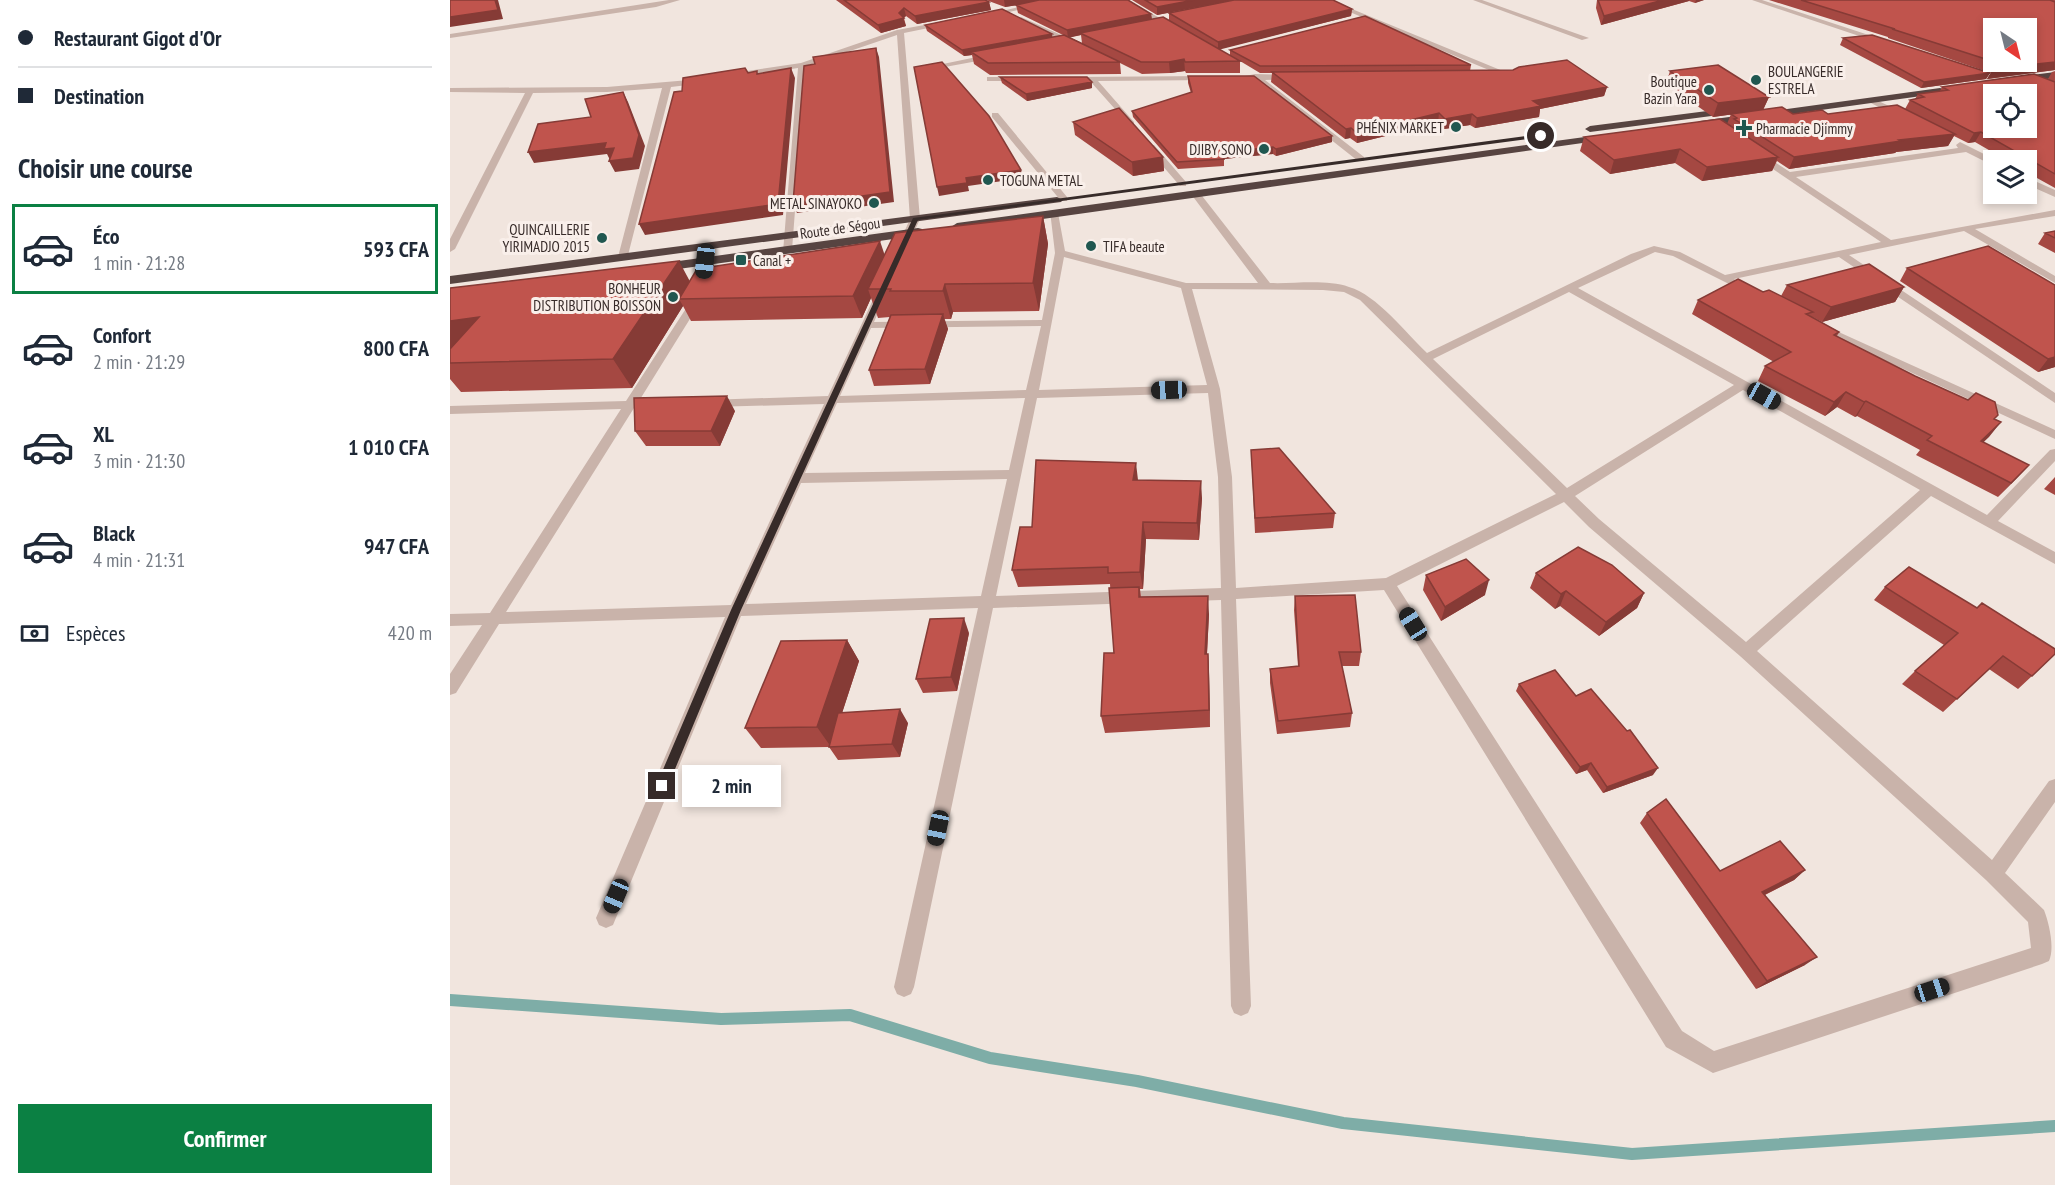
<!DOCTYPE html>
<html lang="fr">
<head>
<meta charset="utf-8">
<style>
  body { margin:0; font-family:"PT Sans Narrow",sans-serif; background:#f2f2f3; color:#1f2937; height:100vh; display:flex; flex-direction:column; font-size:22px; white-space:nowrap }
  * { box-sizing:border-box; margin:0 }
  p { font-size:20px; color:#747a83 }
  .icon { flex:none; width:33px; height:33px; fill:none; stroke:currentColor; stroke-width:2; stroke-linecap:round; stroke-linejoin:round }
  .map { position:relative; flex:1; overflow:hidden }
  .drawer { display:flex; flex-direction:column; background:#fff; width:450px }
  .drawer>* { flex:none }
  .top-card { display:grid; align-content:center; height:132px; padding:0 18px; background:#fff }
  .needle { width:39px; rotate:145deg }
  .controls { position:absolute; left:1533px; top:18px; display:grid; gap:12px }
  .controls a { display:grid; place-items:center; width:54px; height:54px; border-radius:0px; background:#fff; box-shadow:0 3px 9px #0003; font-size:30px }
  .end { position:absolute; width:27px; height:27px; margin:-14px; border:8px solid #372b29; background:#fff; box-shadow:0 0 0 3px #fff }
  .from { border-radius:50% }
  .bubble { position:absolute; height:42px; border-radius:0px; background:#fff; box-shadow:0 3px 9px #0003; font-size:20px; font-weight:700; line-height:42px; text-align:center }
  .car { position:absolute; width:18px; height:36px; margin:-18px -9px; border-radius:8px; box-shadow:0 0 4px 2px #0007; background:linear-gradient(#222 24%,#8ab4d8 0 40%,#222 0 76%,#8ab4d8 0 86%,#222 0) }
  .top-card b { display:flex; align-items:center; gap:21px; height:57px; font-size:22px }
  .top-card b+b { border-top:2px solid #e0e1e3 }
  .top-card i { width:15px; height:15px; background:#1f2937 }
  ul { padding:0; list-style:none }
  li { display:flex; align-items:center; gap:18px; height:90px; margin:0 12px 9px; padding:0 6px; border:3px solid transparent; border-radius:0px }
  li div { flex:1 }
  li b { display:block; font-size:22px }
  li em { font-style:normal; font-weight:700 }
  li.active { border-color:#0b8043 }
  li>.icon { width:54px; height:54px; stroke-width:1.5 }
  h2 { padding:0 18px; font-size:27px; line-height:72px }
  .pay { display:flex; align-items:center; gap:15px; height:66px; padding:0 18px; font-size:22px }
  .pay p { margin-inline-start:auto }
  .primary-button { display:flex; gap:12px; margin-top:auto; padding:12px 18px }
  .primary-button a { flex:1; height:69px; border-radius:0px; background:#0b8043; color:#fff; font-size:24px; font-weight:700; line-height:69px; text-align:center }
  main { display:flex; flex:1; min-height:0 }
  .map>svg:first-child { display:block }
</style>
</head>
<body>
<main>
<section class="drawer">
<div class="top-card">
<b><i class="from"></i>Restaurant Gigot d'Or</b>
<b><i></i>Destination</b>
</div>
<h2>Choisir une course</h2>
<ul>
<li class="active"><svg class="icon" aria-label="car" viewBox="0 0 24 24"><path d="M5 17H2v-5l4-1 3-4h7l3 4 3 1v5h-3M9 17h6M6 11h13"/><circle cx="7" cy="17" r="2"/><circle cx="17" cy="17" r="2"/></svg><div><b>Éco</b><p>1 min · 21:28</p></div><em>593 CFA</em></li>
<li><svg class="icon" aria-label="car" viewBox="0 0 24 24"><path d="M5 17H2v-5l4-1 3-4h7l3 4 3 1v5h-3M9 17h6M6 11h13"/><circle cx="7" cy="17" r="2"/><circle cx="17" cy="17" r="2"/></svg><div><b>Confort</b><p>2 min · 21:29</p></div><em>800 CFA</em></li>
<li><svg class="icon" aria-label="car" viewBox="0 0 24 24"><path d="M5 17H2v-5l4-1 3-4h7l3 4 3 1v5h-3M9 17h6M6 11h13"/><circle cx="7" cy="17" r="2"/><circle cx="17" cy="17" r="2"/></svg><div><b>XL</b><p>3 min · 21:30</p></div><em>1 010 CFA</em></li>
<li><svg class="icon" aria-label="car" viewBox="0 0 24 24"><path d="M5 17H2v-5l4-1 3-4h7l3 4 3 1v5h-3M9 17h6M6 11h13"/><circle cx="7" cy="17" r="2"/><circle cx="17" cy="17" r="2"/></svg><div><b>Black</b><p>4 min · 21:31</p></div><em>947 CFA</em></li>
</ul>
<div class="pay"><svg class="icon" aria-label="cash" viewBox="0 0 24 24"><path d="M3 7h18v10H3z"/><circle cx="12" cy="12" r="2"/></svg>Espèces<p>420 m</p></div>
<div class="primary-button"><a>Confirmer</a></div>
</section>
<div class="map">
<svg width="1605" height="1185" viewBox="0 0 1605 1185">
  <rect width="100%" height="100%" fill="#f1e5de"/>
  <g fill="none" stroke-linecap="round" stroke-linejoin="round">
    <path stroke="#7eada7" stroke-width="12" d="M0 1000 271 1019 400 1015 540 1058 687 1081 893 1123 1182 1154 1605 1126"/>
    <path fill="#c9b3aa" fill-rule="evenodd" d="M219 0H230L206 7 0 38V34Z
      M600 0H613L537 17 534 15Z
      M670 0H678L729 29 722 31Z
      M871 0H880L1065 76 1058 78Z
      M1023 0H1032L1139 38 1132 40Z
      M1302 0H1312L1440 42 1433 44Z
      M571 17 629 43 630 45 623 47 569 20Z
      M496 21 498 24 454 33 470 219 456 250 447 248 460 219 447 35 356 66 342 250 333 252 348 68 287 77 283 75 284 73 351 63 447 30Z
      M541 54H544V58L473 71 469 69Z
      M805 74 843 75 844 77 840 79 815 80 914 157V161H908L805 80H789L785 78Z
      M759 76H762V80L648 81 684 122V126L681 127 640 81H621L617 79 621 77Z
      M540 77H570L574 79 570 81H537V77Z
      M251 79H254V83L221 87 177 259 168 257 212 88 157 92 83 93 5 249 0 252V239L75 93 0 92V88L157 87Z
      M1422 98 1454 113 1455 115 1448 117 1419 102V98Z
      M542 113H548L617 197V201H611L542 117Z
      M1510 142 1546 160H1544V166L1516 152 1346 177 1441 240 1605 210V216L1525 229 1605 276V283L1514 231 1399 255 1605 393V403L1389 257 1284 279 1305 290V294L1301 295 1223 256 1205 252 1128 288 1537 515 1600 450 1605 449V461L1548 521 1605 552V564L1481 496 1307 651 1542 860 1599 781 1605 779V802L1555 873 1594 910C1599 923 1605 948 1599 961L1592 964 1263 1073 1216 1047 934 590 786 599 801 1006 798 1013 791 1016 784 1013 781 1006 771 600 543 608 464 987 461 994 454 997 447 994 444 987 528 608 291 616 163 925 156 928 149 925 146 918 275 617 49 624 6 693 0 695V674L32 625 0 626V614L40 613 171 409 0 414V406L176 401 246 293 252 244 261 246 256 293 189 401 204 400 210 404 204 408H184L56 612 281 605 374 404 261 407 255 403 257 400 378 396 428 289 433 286 438 289 424 322 592 320 605 253 600 211 608 213 615 251 736 283H808L741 194 749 192 820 283C844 284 876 279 899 287 927 295 956 333 977 353L1181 254 1204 246 1230 252 1275 275 1431 242 1305 157V153H1311L1340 172 1508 148 1506 145ZM614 257 731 288 757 385 589 390ZM742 289 873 290 894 292 910 300 1106 494 936 578 786 588 782 477 770 389ZM1119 292 1284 385 1117 488 983 359ZM591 326 576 390 390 396 421 328ZM1293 390 1470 490 1296 642 1149 519 1125 496ZM758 393 768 477 771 588 546 596 587 398ZM575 398 559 470 355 473 387 403ZM557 479 531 596 296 604 351 483ZM1114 502 1139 527 1290 656 1536 880 1578 922 1581 948 1264 1051 1232 1031 947 586Z
      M698 145H704L736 182V186H730L698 149Z
      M1576 177 1605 190V197L1576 184Z
      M1371 324 1605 430V439L1367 329V325Z"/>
    <path fill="#574441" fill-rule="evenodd" d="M1605 72V78L1568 83 1563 80 1568 77Z
      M1490 88 1493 89V93L1250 127 1245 124 1250 121Z
      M1265 110 1270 113 1269 115 1140 132 1135 129 1140 126Z
      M1157 134 1162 137 1161 139 507 231 501 227 507 223Z
      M607 197 613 200 611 202 0 284V276Z
      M468 228 472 229V235L207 272 201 268 207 264Z"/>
  </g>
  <path fill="#a54842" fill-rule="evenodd" d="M386 0H678L701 14 702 19 719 21V13L783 0 707 15 682 0H883L902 9 901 16 769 49 780 56V50L1021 65 1020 71 1157 87 1154 96 1090 109 1089 117 1025 128 1020 125 994 129 988 123 907 143 900 138 895 139 821 82 822 73H810L790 61V73H736L735 71 720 73 692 74 670 63 671 74 540 75 524 64 522 55 514 56 477 31 475 25 602 34V37L613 35 568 13 566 5H567L555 7 536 0 539 2 541 10 467 24 456 16 454 18 456 26 431 33ZM631 35 632 43 619 37Z
    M1147 0H1254L1245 3 1239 1 1151 25 1146 8Z
    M1319 0H1605V70L1537 79 1541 73 1438 38V37Z
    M1393 38 1540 73 1536 79 1471 88 1390 45Z
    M1220 71 1319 97 1313 110 1263 117 1216 84Z
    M1605 71V188L1576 172V160H1556L1525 142 1518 143 1504 136 1498 146 1446 152 1445 153 1339 169 1327 161 1322 171 1252 181 1225 163 1160 174 1130 151 1134 137 1277 124 1281 114H1378L1455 109 1460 100 1465 99 1468 94 1490 91 1492 87 1598 79 1602 72Z
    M738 76 882 136V142L826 156 823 154 774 159V166L728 169 683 117 682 111 741 93 738 83Z
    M550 77 642 82V88L577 101 552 83Z
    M623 122 713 157 714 171 683 176 625 135Z
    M593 216 598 244 589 311 503 312 501 319H494L498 329 480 384 424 386 419 370 440 317 428 318 421 298 412 318 241 321 233 306 182 388 11 392 0 379V288L240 281 435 255Z
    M1605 231V253L1588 244 1595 233Z
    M1538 246 1605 367 1588 372 1450 281 1457 268Z
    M1337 285 1454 287 1445 302 1372 322 1361 316 1389 332 1387 336 1551 422 1533 442 1579 465 1548 497 1466 455 1470 450 1407 416 1405 417 1387 407 1375 416 1308 381 1315 366 1324 362 1242 314 1248 300 1313 292 1331 296Z
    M285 411 270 446H196L185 431Z
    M801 450 885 513 883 528 805 533Z
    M1605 477V495L1594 489Z
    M688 480 752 498 749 540 696 539 693 589H690L691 597 759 614 757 654H758L759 672 760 727 655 733 651 716 664 653 660 584 568 587 562 570 582 527Z
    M1086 573 1194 593 1187 608 1149 636 1110 606 1105 609 1080 588Z
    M976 575 1035 595 991 621 973 590Z
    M1435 587 1527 608 1582 676 1568 689 1539 669 1493 712 1452 684 1465 671 1494 645 1424 600Z
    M845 596 911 652 909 666H892L902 713 900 727 827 734 820 683V669L848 666 844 610Z
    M519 633 507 691 473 693 466 679Z
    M397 640 409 661 392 713 458 723 450 757 388 760 379 747 311 748 295 728Z
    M1069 684 1126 696 1203 775 1153 793 1137 770 1126 774 1066 691Z
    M1197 813 1270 871 1355 870 1344 880 1315 895 1355 965 1306 989 1190 823Z"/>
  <path fill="#863b36" d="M45 0H48L53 19 0 27V17Z
    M554 0H598L555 7Z
    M744 0H784L707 15V7Z
    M1213 0H1239V1L1151 25 1154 16Z
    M1246 0H1254L1245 3Z
    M539 2 541 10 467 24 465 16Z
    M454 8 456 16 453 18 456 26 431 33 428 25 449 13Z
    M902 9 901 16 768 50V42Z
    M701 14 702 22 630 33 631 35 618 38 617 30Z
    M602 34 603 40 521 52 522 55 514 56 512 50Z
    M426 48 429 57 444 202 381 211 380 208 347 213 343 203Z
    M734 59 735 71 720 73 719 62Z
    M1605 62V70L1537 79 1543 69Z
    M341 68 345 78 333 215 195 235 189 224Z
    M1540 73 1536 79 1471 88 1474 82Z
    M642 82V88L577 101 576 94Z
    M1157 87 1154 96 1090 109 1089 117 1025 128 1027 118 1083 101Z
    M173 92 178 102 195 146 189 169 165 172 159 161 183 158Z
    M1319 97 1313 110 1263 117 1268 103Z
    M989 113 988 123 907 143V133Z
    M1022 114 1020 125 994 129 995 119Z
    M901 128 900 138 895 139 896 129Z
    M1531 132 1525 142 1518 143 1524 133Z
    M1505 134 1498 146 1446 152 1445 153 1339 169 1344 157 1449 140Z
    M882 136V142L826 156V149Z
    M156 143 164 148 160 160 157 154 84 163 78 152Z
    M823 147V154L774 159 771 153Z
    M1230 149 1225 163 1160 174 1164 160Z
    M713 157 714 171 683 176 682 162Z
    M1328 157 1322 171 1252 181 1257 167Z
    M571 170 573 178 518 186 519 191 489 196 487 187 516 178Z
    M593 216 598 244 589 311 583 283Z
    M430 241 437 262 418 289 421 298 412 318 403 296Z
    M229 261 244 289 229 299 233 306 182 388 163 359Z
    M495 284 503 312 501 319 493 291Z
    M1454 287 1445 302 1372 322 1381 307Z
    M493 314 498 329 480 384 475 369Z
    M29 317 0 352V321Z
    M1605 357V367L1588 372 1598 359Z
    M1396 392 1387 407 1375 416 1384 402Z
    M277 396 285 411 270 446 261 431Z
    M1416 401 1407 416 1405 417 1414 402Z
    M1551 422 1539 437 1519 456 1531 441Z
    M686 463 688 480H683Z
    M1579 465 1566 479 1548 497 1561 483Z
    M751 481 752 498 749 540 747 523Z
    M693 522 696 539 693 589 690 572Z
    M1039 580 1035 595 991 621 995 607Z
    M1116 591 1110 606 1105 609 1111 594Z
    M1194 593 1187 608 1149 636 1156 622Z
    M758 596 759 614 756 672 755 654Z
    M514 618 519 633 507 691 501 677Z
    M397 640 409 661 381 747 367 727Z
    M758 654 759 672 760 727 759 710Z
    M450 709 458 723 450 757 442 744Z
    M1141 763 1137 770 1126 774 1130 767Z
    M1208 768 1203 775 1153 793 1157 787Z
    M1355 870 1344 880 1302 901 1312 892Z
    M1367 957 1355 965 1306 989 1317 981Z"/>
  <path fill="#c0544d" stroke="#863b36" stroke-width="1.5" fill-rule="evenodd" d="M0 0H45L48 10 0 17Z
    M394 0H535L539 2 465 16 454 8 449 13 454 18 428 25Z
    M589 0H678L701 14 617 30 566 5Z
    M695 0H744L707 7Z
    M784 0H883L902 9 768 42 719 13Z
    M1148 0H1213L1154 16Z
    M1351 0H1600L1605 2V62L1543 69 1549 68 1551 64 1442 29H1445ZM1544 28H1576V62H1544Z
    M552 9 602 34 512 50 475 25Z
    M915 16 1021 65 810 66 780 50Z
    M713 17 790 61 735 62 734 59 719 62H691L630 33Z
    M614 35 670 62 538 63 521 52Z
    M1422 35 1540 73 1474 82 1393 38Z
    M426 48 440 192 377 201 378 198 343 203 354 66 365 64 363 57Z
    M1117 60 1157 87 1083 101 1091 106 1027 118 1022 114 995 119 989 113 907 133 901 128 896 129 822 72 1063 70 1069 67Z
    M492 62 539 116 571 170 516 178 517 183 487 187 464 67Z
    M1268 65 1319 97 1268 103 1220 71Z
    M295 68 298 73 307 71V74L341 68 328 204 189 224 224 92 232 91 233 78Z
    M1584 74 1605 82V174L1531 132 1524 133 1460 100 1474 97 1468 94 1498 90 1492 87ZM1544 94H1576V128H1544Z
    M738 76H804L882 136 826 149 823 147 771 153 774 159 727 162 682 111 742 92Z
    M550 77H637L642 82 576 94Z
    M173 92 189 135 183 158 159 161 164 148 154 149 156 143 78 152 88 124 141 117 135 99Z
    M1447 105 1505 134 1449 140 1451 141 1344 157 1284 119 1287 118 1281 114 1332 107 1343 114 1372 110 1378 114Z
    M669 108 713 157 682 162 623 122Z
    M1270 119 1328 157 1257 167 1230 149 1164 160 1134 137Z
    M593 216 583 283 495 284 493 291H440L441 289H418L445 233Z
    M1605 231V238L1595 233Z
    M430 241 403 296 229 299 247 269Z
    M1538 246 1605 285V357L1598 359 1457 268Z
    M229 261 163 359 0 363V349L29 317 0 321V288Z
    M1419 264 1454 287 1381 307 1337 285Z
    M1288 279 1313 292 1319 290 1363 312 1356 314 1389 332 1384 335 1465 376 1518 400 1526 393 1545 402 1548 415 1544 419 1551 422 1531 441 1579 465 1561 483 1477 440 1482 436 1416 401 1414 402 1396 392 1384 402 1315 366 1341 352 1248 300Z
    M493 314 475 369 419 370 441 315Z
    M277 396 261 431H185L184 398Z
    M829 448 885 513 805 518 801 450Z
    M586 460 686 463 683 480 751 481 747 523 693 522 690 572 658 573V567L562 570 570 527H582Z
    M1128 547 1162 565 1194 593 1156 622 1116 591 1111 594 1086 573Z
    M1016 559 1039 580 995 607 976 575Z
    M1459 567 1527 608 1532 603 1605 649V654L1582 676 1553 656 1507 699 1465 671 1508 633 1435 587Z
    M689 587V597L758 596 755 654H758L759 710 651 716 654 653H664L659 588Z
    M905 595 911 652H889L902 713 828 721 820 669 849 666 845 596Z
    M514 618 501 677 466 679 480 619Z
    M397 640 367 727 295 728 331 641Z
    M1105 670 1126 696 1141 689 1177 731 1180 730 1208 768 1157 787 1141 763 1130 767 1069 684Z
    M450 709 442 744 379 747 388 713Z
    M1216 799 1270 871 1330 841 1355 870 1312 892 1367 957 1317 981 1197 813Z"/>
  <path fill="#372b29" d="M1091 134 1093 137 468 220 291 610 218 786 216 790H208L206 786 281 610 463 218Z"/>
  <g fill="#205750" stroke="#f9efea" stroke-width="2">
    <circle cx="1306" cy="80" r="6"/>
    <circle cx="1259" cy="90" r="6"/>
    <circle cx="1006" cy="127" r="6"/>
    <path d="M1291 119h6v6h6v6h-6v6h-6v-6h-6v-6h6z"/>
    <circle cx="814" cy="149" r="6"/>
    <circle cx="538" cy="180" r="6"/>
    <circle cx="424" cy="203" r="6"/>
    <circle cx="152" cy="238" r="6"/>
    <circle cx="641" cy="246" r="6"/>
    <rect x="285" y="254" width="12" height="12" rx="3"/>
    <circle cx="223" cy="297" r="6"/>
  </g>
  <g text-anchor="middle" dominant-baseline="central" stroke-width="6" stroke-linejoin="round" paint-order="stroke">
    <g font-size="15" fill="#372b29" stroke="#f9efea" text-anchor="end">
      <text x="1318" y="71" text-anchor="start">BOULANGERIE<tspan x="1318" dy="17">ESTRELA</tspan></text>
      <text x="1247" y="81">Boutique<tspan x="1247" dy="17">Bazin Yara</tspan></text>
      <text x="994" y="127">PHÉNIX MARKET</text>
      <text x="1306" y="128" text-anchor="start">Pharmacie Djimmy</text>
      <text x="802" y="149">DJIBY SONO</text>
      <text x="550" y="180" text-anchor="start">TOGUNA METAL</text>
      <text x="412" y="203">METAL SINAYOKO</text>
      <text x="140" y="229">QUINCAILLERIE<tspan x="140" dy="17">YIRIMADJO 2015</tspan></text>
      <text x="653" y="246" text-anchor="start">TIFA beaute</text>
      <text x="303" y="260" text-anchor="start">Canal +</text>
      <text x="211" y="288">BONHEUR<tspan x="211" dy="17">DISTRIBUTION BOISSON</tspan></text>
    </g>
    <g font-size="15" fill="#372b29" stroke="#f9efea">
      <text transform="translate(390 228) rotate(-8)">Route de Ségou</text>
    </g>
  </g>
</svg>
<div class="controls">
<a><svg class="needle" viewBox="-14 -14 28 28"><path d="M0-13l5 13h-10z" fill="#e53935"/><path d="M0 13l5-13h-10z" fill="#747a83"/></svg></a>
<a><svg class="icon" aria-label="locate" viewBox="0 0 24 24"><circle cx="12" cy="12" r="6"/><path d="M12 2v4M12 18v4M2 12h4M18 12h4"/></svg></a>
<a><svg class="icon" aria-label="layers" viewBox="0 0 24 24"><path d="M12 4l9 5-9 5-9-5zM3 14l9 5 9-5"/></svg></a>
</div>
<i class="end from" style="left:1091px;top:136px"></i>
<i class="end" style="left:212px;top:786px"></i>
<div class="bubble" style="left:232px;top:765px;width:99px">2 min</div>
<i class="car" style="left:255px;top:261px;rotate:186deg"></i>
<i class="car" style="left:719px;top:390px;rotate:268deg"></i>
<i class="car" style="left:1314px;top:396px;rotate:119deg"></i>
<i class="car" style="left:963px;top:624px;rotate:328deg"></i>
<i class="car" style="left:488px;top:828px;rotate:192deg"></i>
<i class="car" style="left:166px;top:896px;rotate:203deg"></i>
<i class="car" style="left:1482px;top:990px;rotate:72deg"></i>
</div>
</main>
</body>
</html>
